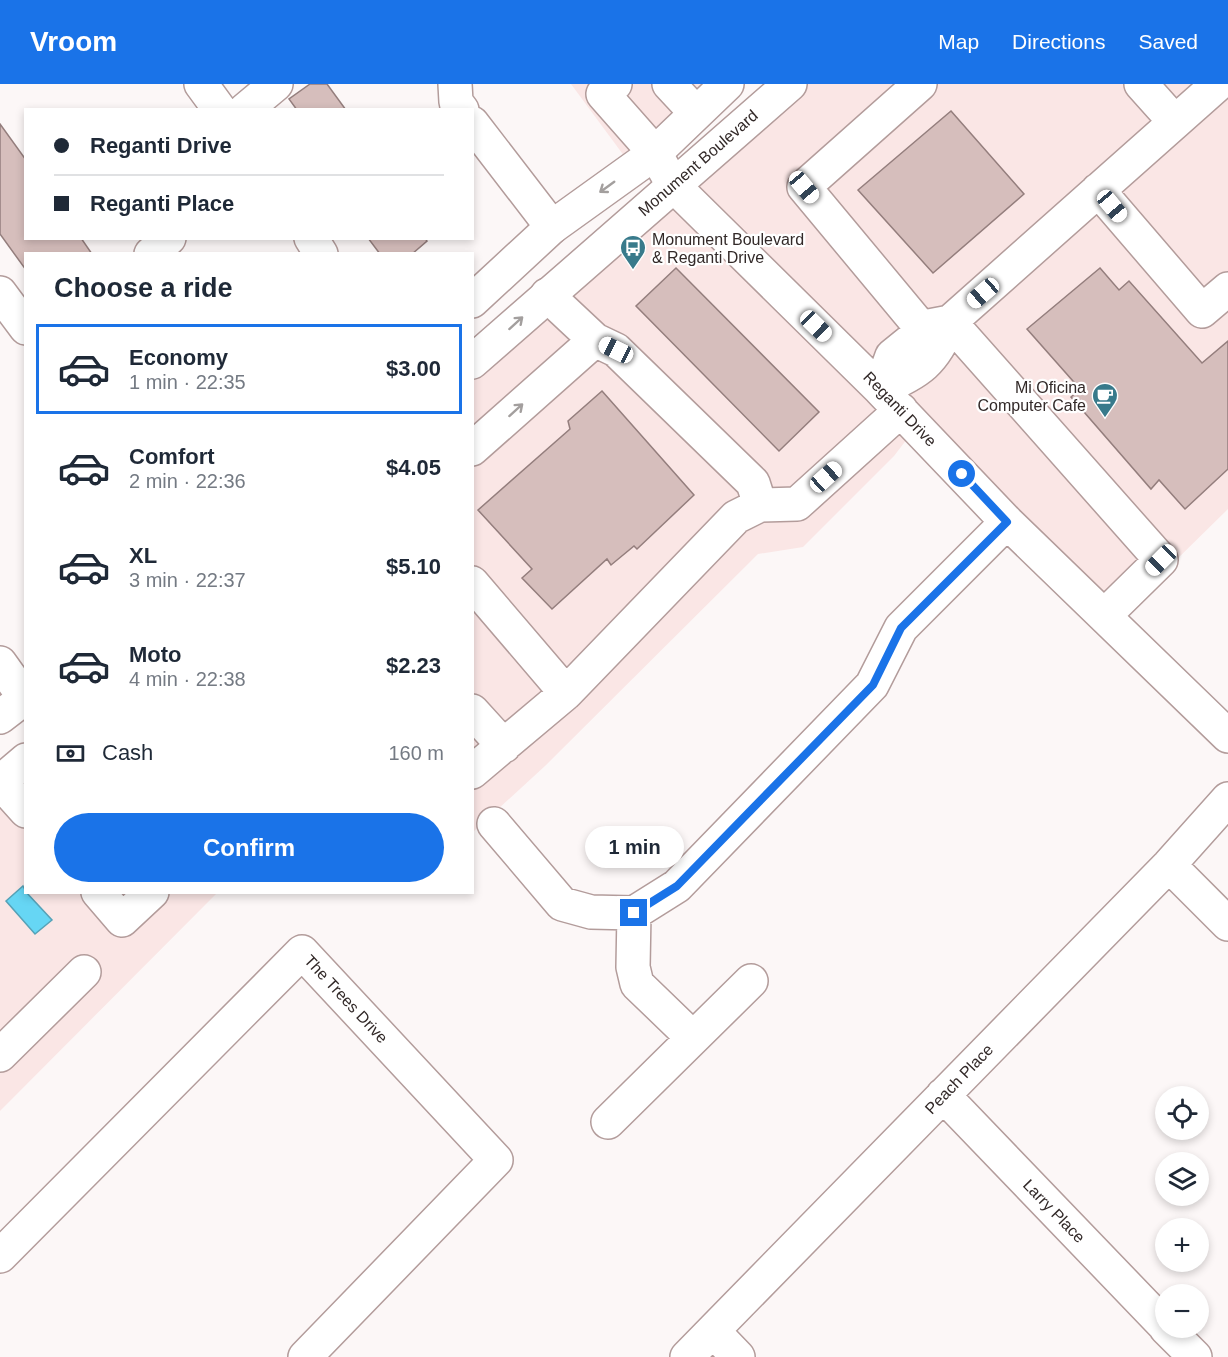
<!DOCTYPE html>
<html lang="en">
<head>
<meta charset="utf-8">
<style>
  body { margin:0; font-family:Arial,sans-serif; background:#f2f2f3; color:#1f2937; height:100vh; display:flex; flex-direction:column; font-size:22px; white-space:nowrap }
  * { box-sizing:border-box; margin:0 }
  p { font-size:20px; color:#747a83 }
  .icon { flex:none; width:33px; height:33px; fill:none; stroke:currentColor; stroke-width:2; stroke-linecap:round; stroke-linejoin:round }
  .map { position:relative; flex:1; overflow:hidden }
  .sheet { position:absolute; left:24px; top:168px; width:450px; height:642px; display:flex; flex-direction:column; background:#fff; border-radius:0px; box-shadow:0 3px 9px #0003 }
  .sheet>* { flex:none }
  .top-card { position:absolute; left:24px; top:24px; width:450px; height:132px; border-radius:0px; box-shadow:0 3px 9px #0003; display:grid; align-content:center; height:132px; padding:0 30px; background:#fff }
  .fabs { position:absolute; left:1155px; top:1002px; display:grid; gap:12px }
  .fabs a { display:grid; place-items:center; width:54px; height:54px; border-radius:50%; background:#fff; box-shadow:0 3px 9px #0003; font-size:30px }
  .end { position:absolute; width:27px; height:27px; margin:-14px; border:8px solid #1a73e8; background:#fff; box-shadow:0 0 0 3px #fff }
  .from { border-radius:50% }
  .bubble { position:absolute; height:42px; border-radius:21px; background:#fff; box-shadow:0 3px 9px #0003; font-size:20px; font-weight:700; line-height:42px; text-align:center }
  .car { position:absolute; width:18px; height:36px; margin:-18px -9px; border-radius:8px; box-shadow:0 0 4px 2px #0007; background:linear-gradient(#fff 24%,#345 0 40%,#fff 0 76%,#345 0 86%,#fff 0) }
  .top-card b { display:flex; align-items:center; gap:21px; height:57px; font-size:22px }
  .top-card b+b { border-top:2px solid #e0e1e3 }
  .top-card i { width:15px; height:15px; background:#1f2937 }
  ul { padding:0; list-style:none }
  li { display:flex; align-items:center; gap:18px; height:90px; margin:0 12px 9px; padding:0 18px; border:3px solid transparent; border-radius:0px }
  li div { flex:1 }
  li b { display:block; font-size:22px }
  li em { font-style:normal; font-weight:700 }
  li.active { border-color:#1a73e8 }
  li>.icon { width:54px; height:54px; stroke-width:1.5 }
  h2 { padding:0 30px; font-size:27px; line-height:72px }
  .pay { display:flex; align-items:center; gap:15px; height:66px; padding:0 30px; font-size:22px }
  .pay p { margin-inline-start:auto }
  .action { display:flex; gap:12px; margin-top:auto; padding:12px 30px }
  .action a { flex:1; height:69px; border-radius:36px; background:#1a73e8; color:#fff; font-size:24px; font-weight:700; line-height:69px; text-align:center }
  header { display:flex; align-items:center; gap:36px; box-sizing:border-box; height:84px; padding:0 30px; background:#1a73e8; color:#fff }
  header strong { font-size:28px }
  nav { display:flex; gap:33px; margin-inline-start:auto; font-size:21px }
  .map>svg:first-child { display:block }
</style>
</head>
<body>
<header>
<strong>Vroom</strong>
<nav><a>Map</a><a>Directions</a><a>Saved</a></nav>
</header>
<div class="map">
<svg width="1228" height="1273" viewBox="0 0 1228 1273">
  <rect width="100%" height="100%" fill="#fcf7f7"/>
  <path fill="#fae6e5" d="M571 0H727L633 84Z
    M790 0H1228V425L1112 539 917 342 894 372 803 463 758 470 545 682 473 748V278Z
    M25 676 26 808 217 809 0 1027V698Z"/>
  <path fill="#66d6f4" stroke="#56a2b7" stroke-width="1.5" d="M23 802 26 808 52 836 35 850 6 817Z"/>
  <path fill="#d6bebc" stroke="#947e7d" stroke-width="1.5" d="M310 0H327L346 26H297L289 15Z
    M951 27 1024 110 933 189 858 106Z
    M0 40 26 76V154H81L92 170H26V186L0 150Z
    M368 154H425L427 157 412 170H380Z
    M676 184 819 328 779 367 636 222Z
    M1100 184 1119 206 1129 197 1202 279 1228 257V385L1185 425 1159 396 1151 405 1071 313 1080 305 1027 245Z
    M602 307 694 411 637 465 634 462 611 481 607 475 552 525 522 494 532 485 478 426 570 345 568 337Z"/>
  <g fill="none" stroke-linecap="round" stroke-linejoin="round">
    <defs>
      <path id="minor" d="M201 0 220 26
        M455 0 456 18 462 26
        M615 0 603 10 655 69 673 101 880 305 1007 438 1228 652
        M669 0 696 29
        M920 0 804 103 923 246
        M1141 0 1175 38
        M245 26 276 0
        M472 39 552 143
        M1098 106 1202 227 1228 205
        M311 154 321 170
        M151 170 169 154
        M0 209 26 244
        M547 211 595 256 616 266 753 399 760 421
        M950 238C935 278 919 289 880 305L892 272 929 242Z
        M472 365 595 256
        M472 499 566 609 736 433 760 421 797 420 901 326
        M1104 532 1161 476 950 238 1218 0
        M0 579 25 614
        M472 627 504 662
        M472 688 566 609
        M0 698 26 727
        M494 740 562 820 591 828 634 829
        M1169 781 1228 840
        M98 808 122 836 152 808
        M634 829 677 802 872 601 901 544 1007 438
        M634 829 633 883 637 900 693 954
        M0 971 84 888
        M943 1011 1166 1243
        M608 1038 751 897
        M0 1172 302 868 496 1076 305 1273
        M1166 1244 1195 1273
        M713 1247 738 1273
        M687 1273 1169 781 1228 715"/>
      <path id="major" d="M472 217 552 143 655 69 727 0
        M472 278 790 0
        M0 633 26 613
        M0 698 26 676"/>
    </defs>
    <use href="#minor" stroke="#b39c9b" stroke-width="36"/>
    <use href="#major" stroke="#b39c9b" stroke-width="36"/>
    <use href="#minor" stroke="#fff" stroke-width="33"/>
    <use href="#major" stroke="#fff" stroke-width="33"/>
  </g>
  <defs><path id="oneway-shaft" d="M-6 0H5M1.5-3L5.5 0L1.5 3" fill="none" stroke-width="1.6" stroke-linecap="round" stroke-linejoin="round" transform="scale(1.5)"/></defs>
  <g stroke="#a39f9e">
    <use href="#oneway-shaft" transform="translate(607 103) rotate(144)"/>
    <use href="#oneway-shaft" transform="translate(516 239) rotate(-42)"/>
    <use href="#oneway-shaft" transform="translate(516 326) rotate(-42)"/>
  </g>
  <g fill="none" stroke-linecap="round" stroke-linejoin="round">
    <path stroke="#1a73e8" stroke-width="8" d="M634 829 677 802 873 601 901 544 1007 438 962 390"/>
  </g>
  <defs>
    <symbol id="bus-pin" viewBox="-11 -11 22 30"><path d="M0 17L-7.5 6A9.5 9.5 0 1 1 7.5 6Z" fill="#387a8b" stroke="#fff"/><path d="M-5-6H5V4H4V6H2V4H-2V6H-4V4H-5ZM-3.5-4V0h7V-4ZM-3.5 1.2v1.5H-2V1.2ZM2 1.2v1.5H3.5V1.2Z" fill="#fff"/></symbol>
    <symbol id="cafe-pin" viewBox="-11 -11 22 30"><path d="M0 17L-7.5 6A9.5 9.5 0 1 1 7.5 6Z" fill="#387a8b" stroke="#fff"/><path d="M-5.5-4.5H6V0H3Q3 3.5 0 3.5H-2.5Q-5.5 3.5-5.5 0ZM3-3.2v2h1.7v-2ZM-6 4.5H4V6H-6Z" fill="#fff"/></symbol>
  </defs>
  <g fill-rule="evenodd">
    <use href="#bus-pin" x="618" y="149" width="30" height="40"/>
    <use href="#cafe-pin" x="1090" y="297" width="30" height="40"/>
  </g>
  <g text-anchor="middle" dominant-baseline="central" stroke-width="4.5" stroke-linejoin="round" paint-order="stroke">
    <g font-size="16" fill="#322928" stroke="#fff">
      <text transform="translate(698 79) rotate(-41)">Monument Boulevard</text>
      <text transform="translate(900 325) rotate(46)">Reganti Drive</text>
      <text transform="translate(346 915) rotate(47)">The Trees Drive</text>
      <text transform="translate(959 995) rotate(-46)">Peach Place</text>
      <text transform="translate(1054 1127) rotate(46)">Larry Place</text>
    </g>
    <g font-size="16" fill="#322928" stroke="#fff" text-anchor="start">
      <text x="652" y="155">Monument Boulevard<tspan x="652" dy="18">&amp; Reganti Drive</tspan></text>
      <text x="1086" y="303" text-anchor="end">Mi Oficina<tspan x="1086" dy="18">Computer Cafe</tspan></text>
    </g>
  </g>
</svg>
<div class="fabs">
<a><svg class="icon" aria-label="locate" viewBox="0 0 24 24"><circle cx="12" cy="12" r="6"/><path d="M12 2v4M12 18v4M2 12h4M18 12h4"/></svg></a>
<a><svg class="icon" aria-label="layers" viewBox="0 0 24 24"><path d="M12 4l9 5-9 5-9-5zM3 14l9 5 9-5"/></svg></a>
<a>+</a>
<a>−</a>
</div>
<i class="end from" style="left:962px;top:390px"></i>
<i class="end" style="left:634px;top:829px"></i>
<div class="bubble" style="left:585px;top:742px;width:99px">1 min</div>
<i class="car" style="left:804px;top:103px;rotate:140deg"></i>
<i class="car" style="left:1112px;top:122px;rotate:140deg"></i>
<i class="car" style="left:983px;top:209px;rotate:229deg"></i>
<i class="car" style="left:816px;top:242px;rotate:134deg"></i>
<i class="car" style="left:616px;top:266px;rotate:296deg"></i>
<i class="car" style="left:826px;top:393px;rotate:48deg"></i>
<i class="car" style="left:1161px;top:476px;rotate:225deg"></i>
<div class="top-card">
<b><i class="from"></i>Reganti Drive</b>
<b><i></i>Reganti Place</b>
</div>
<section class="sheet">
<h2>Choose a ride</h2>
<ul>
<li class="active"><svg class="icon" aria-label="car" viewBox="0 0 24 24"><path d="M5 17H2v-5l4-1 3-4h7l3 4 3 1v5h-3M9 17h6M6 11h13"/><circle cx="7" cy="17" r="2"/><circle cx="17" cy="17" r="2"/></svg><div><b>Economy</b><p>1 min · 22:35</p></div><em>$3.00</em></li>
<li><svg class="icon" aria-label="car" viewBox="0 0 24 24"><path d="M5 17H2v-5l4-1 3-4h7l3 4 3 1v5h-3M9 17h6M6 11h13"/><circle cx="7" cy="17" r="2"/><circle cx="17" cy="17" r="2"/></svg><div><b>Comfort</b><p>2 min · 22:36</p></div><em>$4.05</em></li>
<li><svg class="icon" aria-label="car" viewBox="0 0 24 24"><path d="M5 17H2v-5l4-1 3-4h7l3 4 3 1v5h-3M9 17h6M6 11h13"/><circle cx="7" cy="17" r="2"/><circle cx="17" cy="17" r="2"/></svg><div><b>XL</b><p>3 min · 22:37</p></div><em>$5.10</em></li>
<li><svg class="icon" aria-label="car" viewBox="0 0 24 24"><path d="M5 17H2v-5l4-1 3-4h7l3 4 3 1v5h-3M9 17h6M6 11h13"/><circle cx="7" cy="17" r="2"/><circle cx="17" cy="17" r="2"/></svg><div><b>Moto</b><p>4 min · 22:38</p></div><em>$2.23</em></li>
</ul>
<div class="pay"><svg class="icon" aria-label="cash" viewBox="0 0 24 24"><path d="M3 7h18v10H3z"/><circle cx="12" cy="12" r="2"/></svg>Cash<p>160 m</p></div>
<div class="action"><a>Confirm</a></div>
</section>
</div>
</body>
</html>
